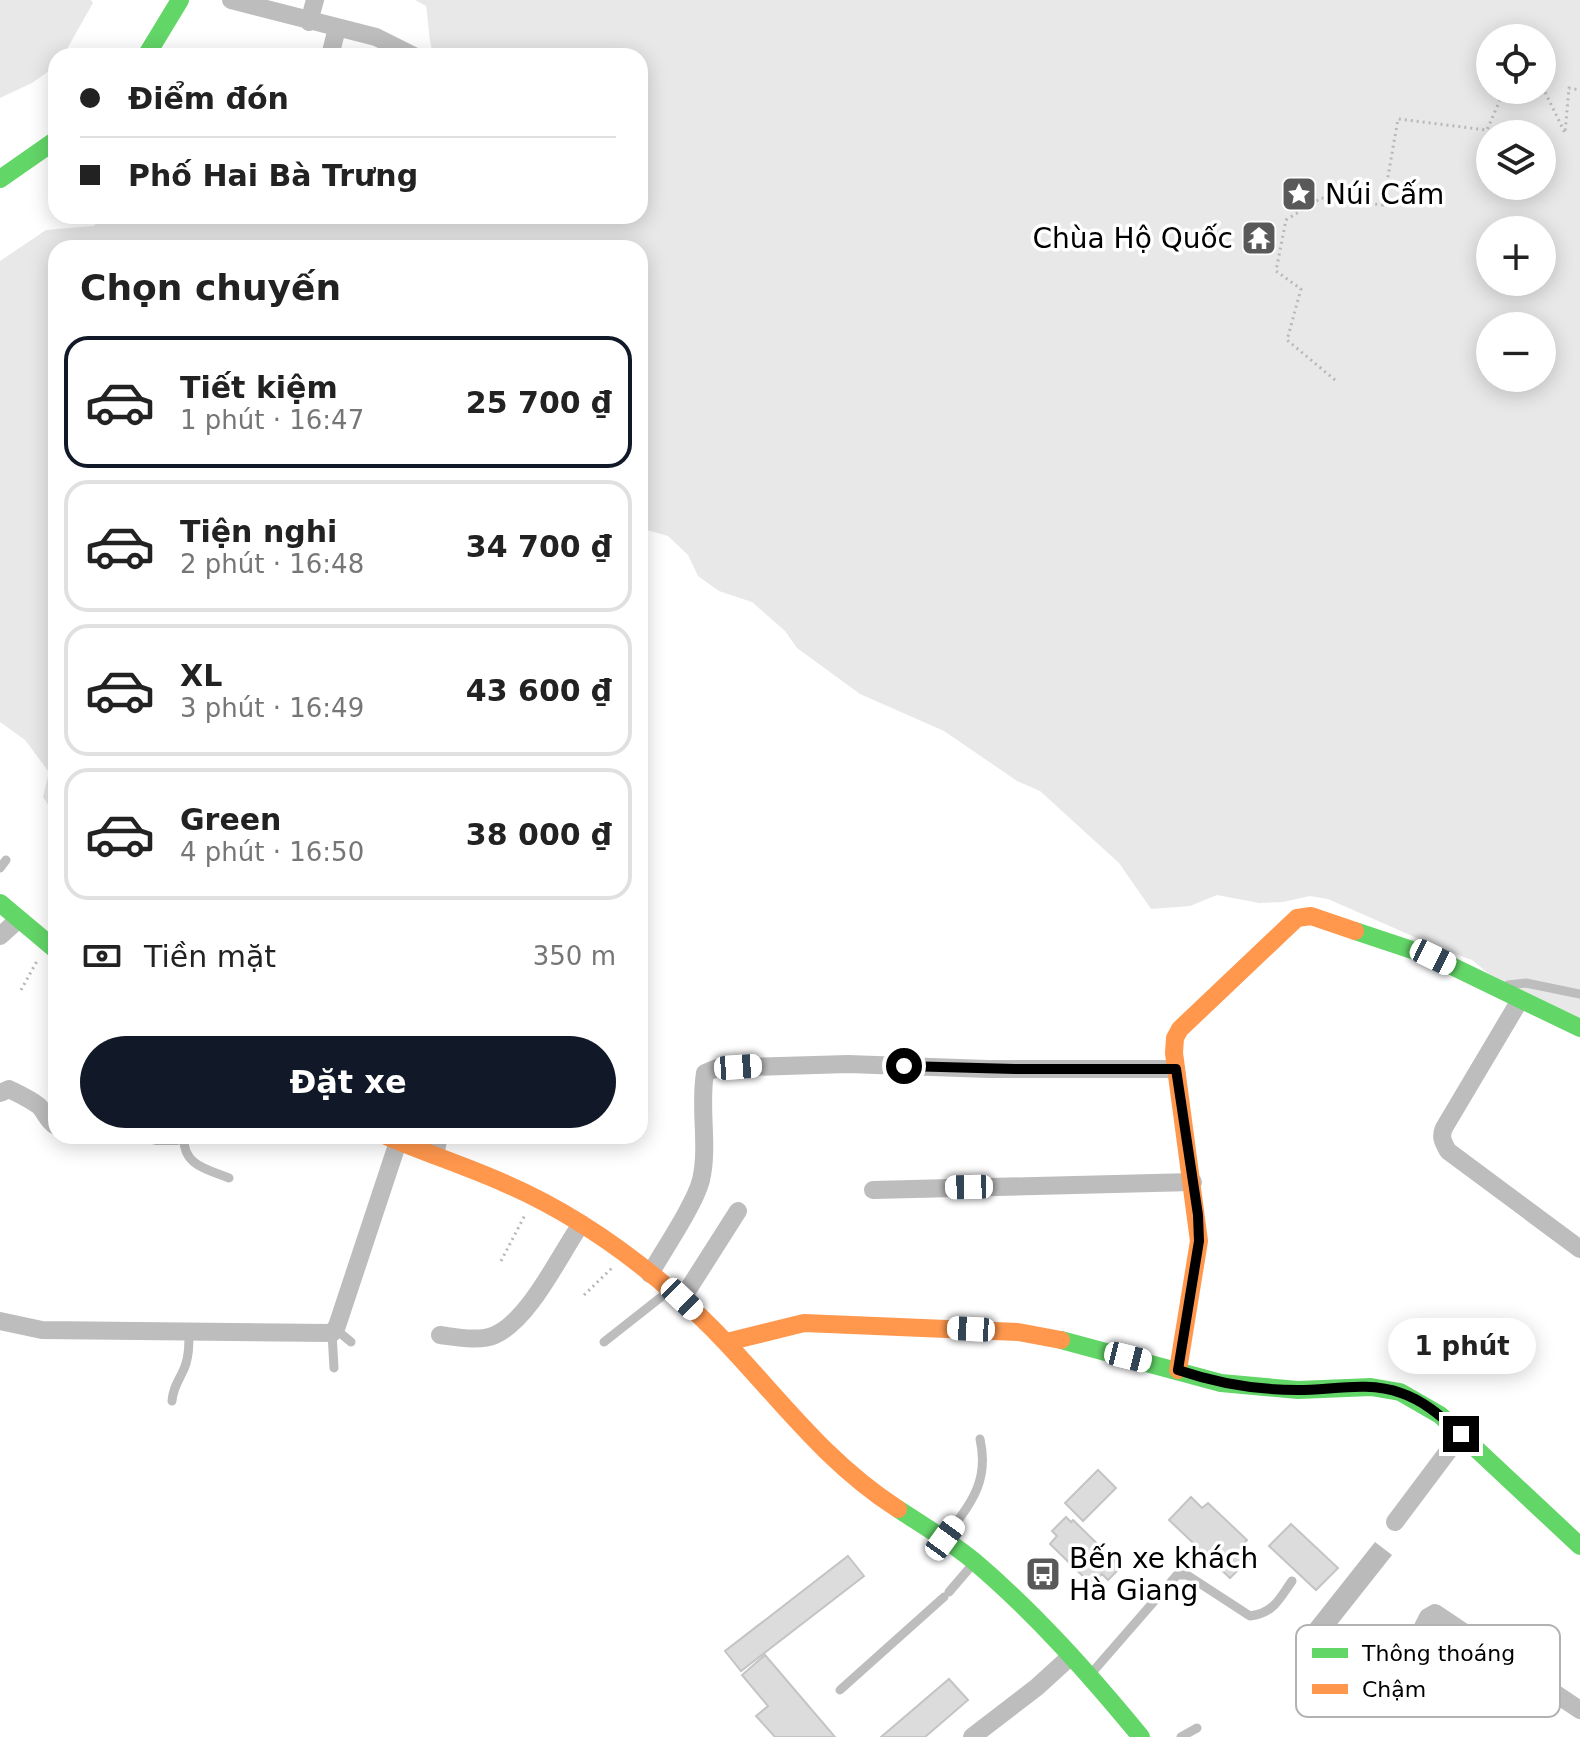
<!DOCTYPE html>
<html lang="vi">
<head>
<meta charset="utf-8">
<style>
  body { margin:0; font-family:"DejaVu Sans",sans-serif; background:#f6f6f6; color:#222; height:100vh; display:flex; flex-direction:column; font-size:30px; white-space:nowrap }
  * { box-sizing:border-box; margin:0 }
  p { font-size:26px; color:#767676 }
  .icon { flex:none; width:44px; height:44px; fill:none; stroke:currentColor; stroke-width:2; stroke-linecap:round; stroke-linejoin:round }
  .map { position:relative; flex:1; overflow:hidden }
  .drawer { position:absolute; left:48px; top:240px; width:600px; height:904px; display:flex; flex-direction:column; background:#fff; border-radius:24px; box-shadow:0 4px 20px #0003 }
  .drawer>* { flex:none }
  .hud { position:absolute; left:48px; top:48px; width:600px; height:176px; border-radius:24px; box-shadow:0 4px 20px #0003; display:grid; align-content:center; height:176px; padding:0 32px; background:#fff }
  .fabs { position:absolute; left:1476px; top:24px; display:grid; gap:16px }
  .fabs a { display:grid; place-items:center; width:80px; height:80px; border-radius:50%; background:#fff; box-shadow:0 4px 20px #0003; font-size:40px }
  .end { position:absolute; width:36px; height:36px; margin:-18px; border:10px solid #000; background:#fff; box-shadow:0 0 0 4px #fff }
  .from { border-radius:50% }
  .bubble { position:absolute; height:56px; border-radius:28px; background:#fff; box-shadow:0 4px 20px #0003; font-size:26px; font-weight:600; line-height:56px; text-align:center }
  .car { position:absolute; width:24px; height:48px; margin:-24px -12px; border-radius:10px; box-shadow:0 0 6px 2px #0007; background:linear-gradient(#fff 24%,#345 0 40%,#fff 0 76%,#345 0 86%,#fff 0) }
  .hud b { display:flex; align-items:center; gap:28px; height:76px; font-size:30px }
  .hud b+b { border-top:2px solid #e0e0e0 }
  .hud i { width:20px; height:20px; background:#222 }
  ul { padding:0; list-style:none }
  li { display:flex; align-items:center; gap:24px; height:132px; margin:0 16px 12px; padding:0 16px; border:4px solid #e0e0e0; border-radius:24px }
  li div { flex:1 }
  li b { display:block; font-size:30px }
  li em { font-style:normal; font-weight:600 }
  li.current { border-color:#111827 }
  li>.icon { width:72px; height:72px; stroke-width:1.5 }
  h2 { padding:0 32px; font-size:36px; line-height:96px }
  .pay { display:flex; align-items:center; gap:20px; height:88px; padding:0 32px; font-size:30px }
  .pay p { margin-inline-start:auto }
  .primary-button { display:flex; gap:16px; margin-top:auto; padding:16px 32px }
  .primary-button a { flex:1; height:92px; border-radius:48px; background:#111827; color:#fff; font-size:32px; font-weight:600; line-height:92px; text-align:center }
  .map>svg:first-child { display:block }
</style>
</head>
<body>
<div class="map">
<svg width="1580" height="1737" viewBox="0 0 1580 1737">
  <rect width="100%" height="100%" fill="#fff"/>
  <path fill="#e8e8e8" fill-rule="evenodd" d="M0 0H91L93 3 63 56H56V66L32 83 0 98Z
    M415 0H1580V1022L1489 974 1472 960 1444 950 1328 899 1310 896 1283 902 1259 903 1217 895 1190 906 1151 909 1119 863 1040 791 1017 781 944 731 860 694 797 648 785 631 752 602 719 591 698 576 688 555 668 536 640 528V248H56V817L43 797 49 772 25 740 0 722V261L46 230 93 226 107 216H640V56H434C428 40 429 23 426 6ZM1490 38H1542V90H1490ZM1490 134H1542V186H1490ZM1490 230H1542V282H1490ZM1490 326H1542V378H1490Z"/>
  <path fill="#bababa" d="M1375 1542 1392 1555 1320 1646 1303 1633Z"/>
  <path fill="#dcdcdc" stroke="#c4c4c4" stroke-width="2" d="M1098 1470 1116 1488 1083 1521 1065 1503Z
    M1191 1497 1202 1508 1208 1503 1247 1540 1240 1547 1251 1557 1230 1578 1169 1520Z
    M1066 1517 1071 1522 1073 1520 1121 1567 1108 1580 1102 1574 1092 1585 1050 1544 1057 1536 1052 1531Z
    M1291 1524 1338 1568 1316 1590 1269 1546Z
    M848 1556 864 1576 741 1671 725 1651Z
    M765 1655 835 1737H775L756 1716 768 1706 742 1675Z
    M949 1679 968 1700 925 1737H881Z"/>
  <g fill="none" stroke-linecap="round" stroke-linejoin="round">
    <path stroke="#b8b8b8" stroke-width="3" stroke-dasharray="2 4" stroke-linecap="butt" d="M1335 380 1287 340 1301 289 1276 271 1286 220 1321 198 1383 205 1398 119 1487 130 1504 91 1544 90 1565 133 1569 88 1580 90
      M21 990 37 961
      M501 1261 525 1215
      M584 1295 613 1267"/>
    <path stroke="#bdbdbd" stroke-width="9" d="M0 868 6 860
      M1508 985 1526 983 1580 994
      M184 1136C182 1165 206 1169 229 1178
      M337 1326 339 1332 351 1342
      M332 1333 334 1368
      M604 1342 670 1290
      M172 1401C173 1388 178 1382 183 1371 189 1359 189 1345 189 1332
      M945 1538C969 1505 990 1483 980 1439
      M949 1592 973 1564
      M1089 1676 1177 1575H1187L1250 1616C1274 1613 1279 1599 1292 1581
      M840 1690 944 1597
      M1181 1737 1197 1728"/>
    <path stroke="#bdbdbd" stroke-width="18" d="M231 0 376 37 414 56
      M309 22 315 0
      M330 56 337 28
      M0 936 19 919
      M1520 1000 1444 1128C1440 1137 1443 1142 1448 1151L1580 1249
      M0 1093 9 1089C19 1094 30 1099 39 1106 46 1113 47 1121 56 1126
      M156 1136H177
      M435 1155 439 1136
      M873 1190 1193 1182
      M650 1274C663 1251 695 1204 701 1180 709 1146 699 1108 705 1073L717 1068 848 1064 988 1069H1176
      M682 1299 738 1211
      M0 1321 42 1330 332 1333 337 1326 398 1142
      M440 1335C456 1337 479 1342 495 1335 530 1319 559 1256 581 1224
      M1395 1522 1461 1434
      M1386 1700 1428 1617 1435 1613 1580 1710
      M972 1737 1037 1687 1071 1656"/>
    <path stroke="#63d668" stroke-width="18" d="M146 56 180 0
      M0 179 56 140
      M0 903 56 950
      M1355 931 1433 957 1580 1028
      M1061 1340 1221 1383 1298 1390 1371 1387 1400 1392 1440 1415 1580 1546
      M898 1509C924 1526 951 1542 975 1562 1036 1614 1090 1675 1141 1737"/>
    <path stroke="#ff974d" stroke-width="18" d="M386 1136C425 1153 466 1166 504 1183 569 1211 628 1252 681 1299 759 1367 808 1451 898 1509
      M727 1342 804 1323 1018 1332 1061 1340
      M1178 1370 1199 1241 1174 1053 1175 1038 1180 1029 1297 918 1311 916 1355 931"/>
  </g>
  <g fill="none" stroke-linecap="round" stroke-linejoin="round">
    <path stroke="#000" stroke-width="10" d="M904 1066 1015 1069H1176L1198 1215 1199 1241 1178 1370C1216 1383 1257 1390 1298 1390 1332 1390 1368 1381 1401 1393 1425 1401 1443 1418 1461 1434"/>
  </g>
  <defs>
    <symbol id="sight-square" viewBox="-11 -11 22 22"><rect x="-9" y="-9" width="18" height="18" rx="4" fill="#595959" stroke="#fff"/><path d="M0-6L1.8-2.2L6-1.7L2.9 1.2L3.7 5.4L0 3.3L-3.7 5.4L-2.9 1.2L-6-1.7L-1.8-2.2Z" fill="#fff"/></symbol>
    <symbol id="temple-square" viewBox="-11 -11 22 22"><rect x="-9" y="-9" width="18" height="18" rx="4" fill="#595959" stroke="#fff"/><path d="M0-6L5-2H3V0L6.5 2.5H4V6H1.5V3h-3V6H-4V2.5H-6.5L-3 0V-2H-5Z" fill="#fff"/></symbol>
    <symbol id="bus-square" viewBox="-11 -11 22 22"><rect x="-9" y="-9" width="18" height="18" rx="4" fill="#595959" stroke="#fff"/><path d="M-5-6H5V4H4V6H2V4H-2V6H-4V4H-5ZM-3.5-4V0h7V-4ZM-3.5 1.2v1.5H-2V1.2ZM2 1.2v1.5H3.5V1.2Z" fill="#fff"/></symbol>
  </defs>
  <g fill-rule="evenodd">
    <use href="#sight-square" x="1279" y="174" width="40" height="40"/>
    <use href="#temple-square" x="1239" y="218" width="40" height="40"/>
    <use href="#bus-square" x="1023" y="1554" width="40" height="40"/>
  </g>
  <g text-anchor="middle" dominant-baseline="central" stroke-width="7" stroke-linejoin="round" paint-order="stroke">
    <g font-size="28" fill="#000" stroke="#fff" text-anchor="start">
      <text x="1325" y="194">Núi Cấm</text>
      <text x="1233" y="238" text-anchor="end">Chùa Hộ Quốc</text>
      <text x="1069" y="1558">Bến xe khách<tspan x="1069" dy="32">Hà Giang</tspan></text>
    </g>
  </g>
  <rect x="1296" y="1625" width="264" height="92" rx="12" fill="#fff" stroke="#b2b2b2" stroke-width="2"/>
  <rect x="1312" y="1648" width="36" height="10" fill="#63d668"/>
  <rect x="1312" y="1684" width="36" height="10" fill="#ff974d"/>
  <g font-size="22" fill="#000">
    <text x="1362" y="1661">Thông thoáng</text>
    <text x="1362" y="1697">Chậm</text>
  </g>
</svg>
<div class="fabs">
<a><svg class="icon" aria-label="locate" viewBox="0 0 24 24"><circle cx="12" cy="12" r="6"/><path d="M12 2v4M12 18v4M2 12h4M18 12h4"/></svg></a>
<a><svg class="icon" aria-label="layers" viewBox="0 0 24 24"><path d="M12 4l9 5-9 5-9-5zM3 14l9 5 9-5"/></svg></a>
<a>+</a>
<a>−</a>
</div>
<i class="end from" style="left:904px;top:1066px"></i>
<i class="end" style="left:1461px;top:1434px"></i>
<div class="bubble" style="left:1388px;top:1318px;width:148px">1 phút</div>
<i class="car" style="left:1433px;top:957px;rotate:116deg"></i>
<i class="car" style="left:738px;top:1067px;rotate:86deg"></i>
<i class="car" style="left:969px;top:1187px;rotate:269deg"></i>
<i class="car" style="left:682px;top:1299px;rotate:134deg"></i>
<i class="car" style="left:971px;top:1329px;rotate:273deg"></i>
<i class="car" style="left:1128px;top:1357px;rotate:104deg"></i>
<i class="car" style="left:945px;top:1538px;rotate:36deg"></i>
<div class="hud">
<b><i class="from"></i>Điểm đón</b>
<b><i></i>Phố Hai Bà Trưng</b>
</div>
<section class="drawer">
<h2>Chọn chuyến</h2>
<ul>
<li class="current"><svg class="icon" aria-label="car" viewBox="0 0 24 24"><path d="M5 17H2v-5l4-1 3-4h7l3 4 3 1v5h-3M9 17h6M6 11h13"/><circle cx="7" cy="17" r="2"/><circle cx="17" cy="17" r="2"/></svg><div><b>Tiết kiệm</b><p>1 phút · 16:47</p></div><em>25 700 ₫</em></li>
<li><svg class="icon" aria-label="car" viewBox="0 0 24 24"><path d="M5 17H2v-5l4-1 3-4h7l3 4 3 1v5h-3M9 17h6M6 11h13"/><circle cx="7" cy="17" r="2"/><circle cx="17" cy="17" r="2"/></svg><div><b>Tiện nghi</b><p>2 phút · 16:48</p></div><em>34 700 ₫</em></li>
<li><svg class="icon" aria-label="car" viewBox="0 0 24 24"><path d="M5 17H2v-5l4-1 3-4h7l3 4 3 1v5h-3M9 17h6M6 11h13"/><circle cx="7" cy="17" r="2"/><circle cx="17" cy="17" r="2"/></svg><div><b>XL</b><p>3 phút · 16:49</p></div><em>43 600 ₫</em></li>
<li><svg class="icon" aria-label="car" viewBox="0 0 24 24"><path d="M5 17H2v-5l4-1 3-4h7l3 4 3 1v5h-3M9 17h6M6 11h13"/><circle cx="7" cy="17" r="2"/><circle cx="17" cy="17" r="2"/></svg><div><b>Green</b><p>4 phút · 16:50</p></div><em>38 000 ₫</em></li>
</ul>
<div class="pay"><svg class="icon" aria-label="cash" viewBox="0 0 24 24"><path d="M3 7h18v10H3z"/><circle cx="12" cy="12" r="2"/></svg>Tiền mặt<p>350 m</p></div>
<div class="primary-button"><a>Đặt xe</a></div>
</section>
</div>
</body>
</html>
